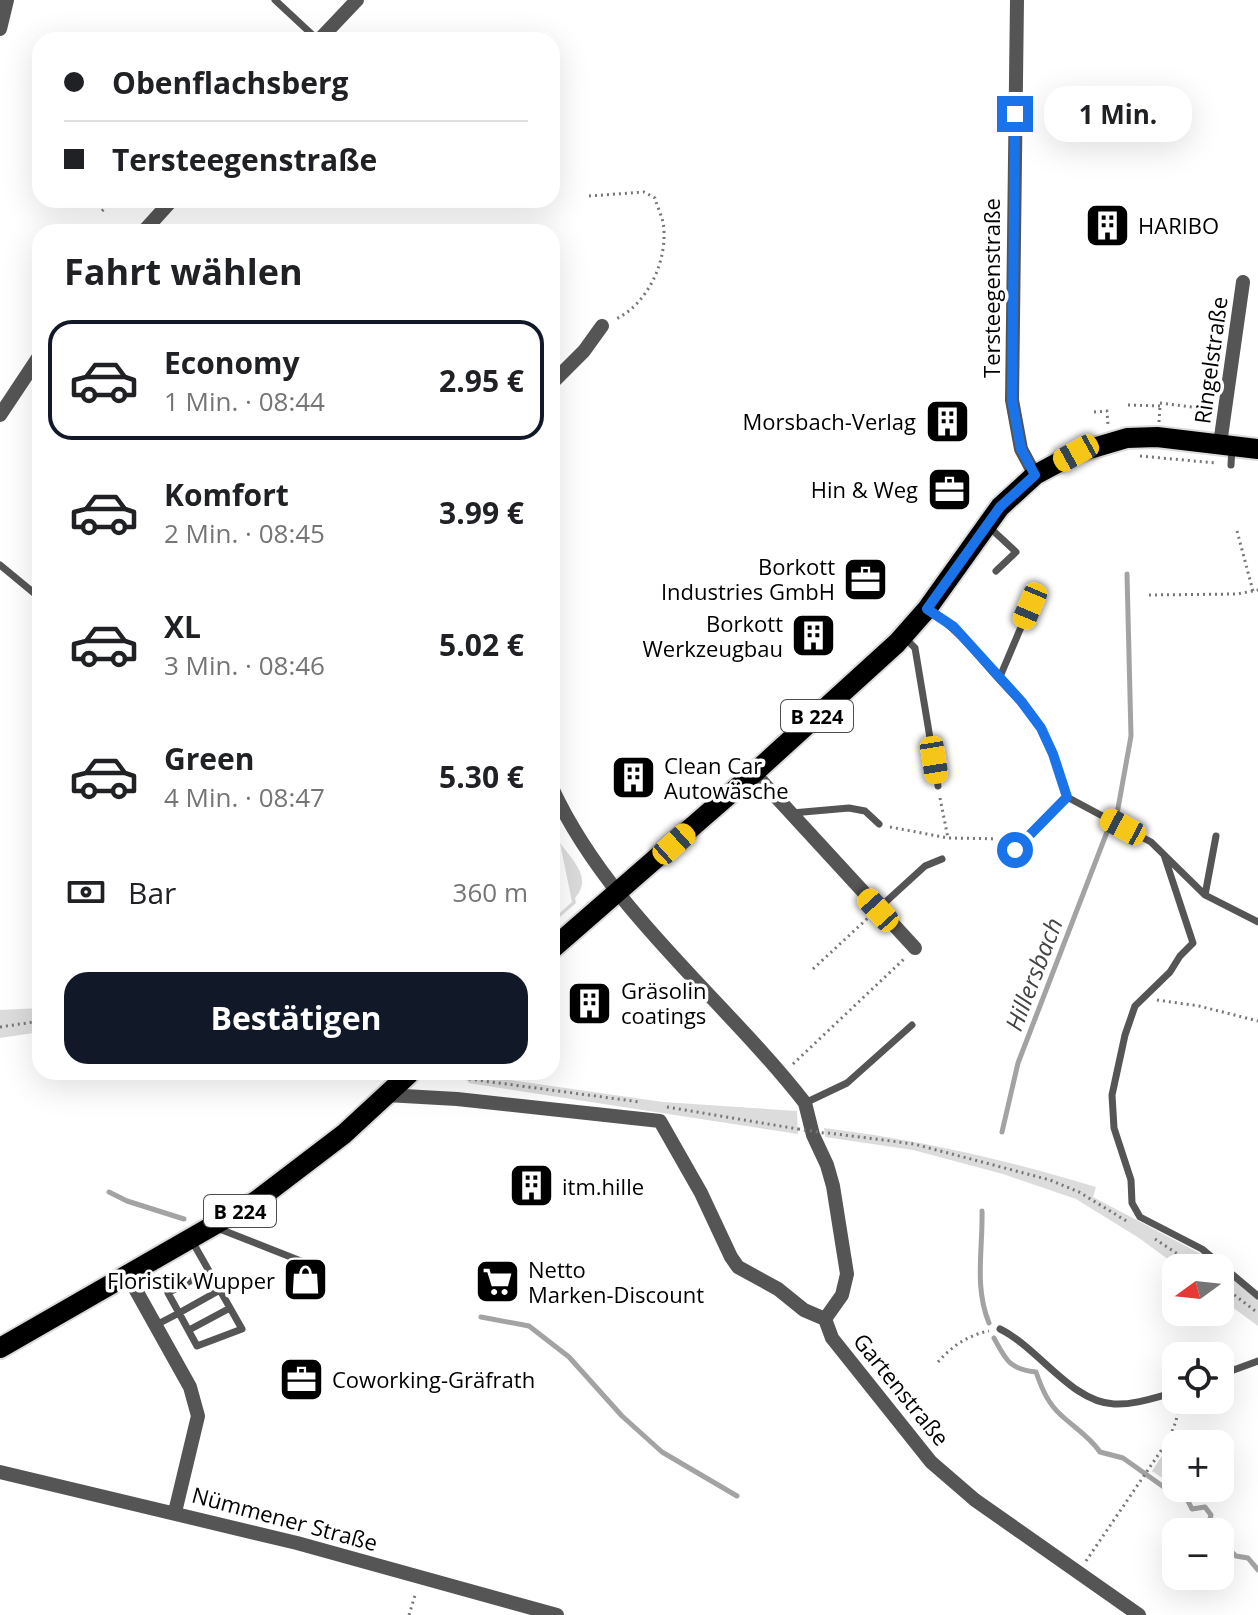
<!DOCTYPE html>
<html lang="de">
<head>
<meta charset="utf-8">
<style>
  body { margin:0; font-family:"Open Sans",sans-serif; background:#f2f2f2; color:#202124; height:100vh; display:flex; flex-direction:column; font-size:30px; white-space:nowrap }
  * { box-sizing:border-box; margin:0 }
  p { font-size:26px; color:#757577 }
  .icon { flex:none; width:44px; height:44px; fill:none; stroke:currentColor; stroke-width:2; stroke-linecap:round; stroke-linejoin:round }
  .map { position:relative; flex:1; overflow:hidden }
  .sheet { position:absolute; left:32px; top:224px; width:528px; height:856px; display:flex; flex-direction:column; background:#fff; border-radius:24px; box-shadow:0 8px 32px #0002 }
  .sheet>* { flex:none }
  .banner { position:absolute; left:32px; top:32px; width:528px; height:176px; border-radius:24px; box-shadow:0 8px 32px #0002; display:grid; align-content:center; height:176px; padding:0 32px; background:#fff }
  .needle { width:52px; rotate:255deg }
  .fabs { position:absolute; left:1162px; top:1254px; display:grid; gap:16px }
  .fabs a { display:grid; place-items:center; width:72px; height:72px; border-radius:16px; background:#fff; box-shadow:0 8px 32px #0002; font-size:40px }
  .end { position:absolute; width:36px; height:36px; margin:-18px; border:10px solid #1a73e8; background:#fff; box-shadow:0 0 0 4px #fff }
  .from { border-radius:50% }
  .bubble { position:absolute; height:56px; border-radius:24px; background:#fff; box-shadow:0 8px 32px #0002; font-size:26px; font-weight:700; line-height:56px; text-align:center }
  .car { position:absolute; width:24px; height:48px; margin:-24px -12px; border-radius:10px; box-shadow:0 0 6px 2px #0007; background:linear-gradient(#f5c518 24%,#345 0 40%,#f5c518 0 76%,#345 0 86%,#f5c518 0) }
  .banner b { display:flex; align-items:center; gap:28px; height:76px; font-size:30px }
  .banner b+b { border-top:2px solid #e0e0e0 }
  .banner i { width:20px; height:20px; background:#202124 }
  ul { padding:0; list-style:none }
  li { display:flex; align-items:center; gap:24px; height:120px; margin:0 16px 12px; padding:0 16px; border:4px solid transparent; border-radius:24px }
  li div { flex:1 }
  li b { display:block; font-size:30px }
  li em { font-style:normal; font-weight:700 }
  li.selected { border-color:#111827 }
  li>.icon { width:72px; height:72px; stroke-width:1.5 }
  h2 { padding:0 32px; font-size:36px; line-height:96px }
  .pay { display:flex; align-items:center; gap:20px; height:88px; padding:0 32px; font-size:30px }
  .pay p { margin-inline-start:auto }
  .action { display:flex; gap:16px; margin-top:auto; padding:16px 32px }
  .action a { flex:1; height:92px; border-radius:24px; background:#111827; color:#fff; font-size:32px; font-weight:700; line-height:92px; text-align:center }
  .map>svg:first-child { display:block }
</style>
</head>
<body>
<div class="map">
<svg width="1258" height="1615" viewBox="0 0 1258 1615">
  <rect width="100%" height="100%" fill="#fff"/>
  <path fill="#dcdcdc" d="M560 843C573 861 593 878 575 898L576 903 552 924V920L572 902Z
    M40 1008V1032L0 1038V1010Z
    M469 1074 663 1102 797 1111 798 1134 468 1083Z
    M824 1128C920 1140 1003 1159 1096 1187L1093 1197 1201 1254 1219 1268H1180L1139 1238 1076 1199 1003 1174 913 1150 825 1137Z
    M1220 1269 1258 1298V1326L1220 1298Z
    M1177 1433 1194 1444H1176V1487L1152 1471Z"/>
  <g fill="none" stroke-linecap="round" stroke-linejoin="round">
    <path stroke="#a3a3a3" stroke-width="5" d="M1117 814 1131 736 1127 574
      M1002 1132 1018 1063 1107 832
      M109 1192 127 1201 184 1219
      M982 1211C983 1249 974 1287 989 1323
      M481 1317 529 1326 569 1357 622 1416 662 1452 737 1496
      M994 1338C1006 1360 1009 1369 1036 1372 1042 1389 1048 1404 1062 1416 1075 1428 1090 1437 1100 1452L1123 1458 1168 1490 1184 1493 1192 1509 1205 1507 1211 1515 1208 1526 1213 1532
      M1220 1541 1236 1556 1248 1558 1258 1570"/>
    <defs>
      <path id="primary" d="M552 949 754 773 897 643 927 609 1000 507 1035 475 1076 453 1127 438 1157 437 1258 449
        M0 1348 256 1201 344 1134 409 1074"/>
    </defs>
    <use href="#primary" stroke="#dbdbdb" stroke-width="24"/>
    <path stroke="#777" stroke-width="3" stroke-dasharray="2 4" stroke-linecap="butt" d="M589 196 644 192 655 198C657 206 661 214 663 222 669 258 649 303 616 319
      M102 211 113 200
      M1160 403 1207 409 1205 425
      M1128 405 1160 406
      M1094 412 1107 411 1108 425
      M1159 422 1160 406
      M1140 456 1216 463
      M1237 531 1253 591
      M1149 595 1237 594 1258 590
      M940 798 948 838
      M890 827 948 838 1010 839
      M813 969 869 917
      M1157 1000 1199 1006 1258 1021
      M0 1027 40 1021
      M793 1064 904 959
      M469 1079 640 1102
      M667 1107 798 1129
      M828 1133 914 1144 1050 1180 1079 1192 1128 1222
      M1155 1239 1199 1268
      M1220 1284 1258 1313
      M938 1362C952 1346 968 1335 989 1331
      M1086 1561 1169 1439 1176 1421 1179 1404
      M409 1615 416 1592"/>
    <path stroke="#555" stroke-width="7" d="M275 0 318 40
      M1231 465 1232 447
      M988 526 1016 552 996 571
      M0 565 40 598
      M930 611C957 629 975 652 996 676 1011 693 1028 708 1040 728 1053 749 1059 773 1067 797L1151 842 1205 895 1258 922
      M905 638 915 648 938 786
      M999 679 1030 606
      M792 813 849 808 865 811 879 824
      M1164 855 1193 943 1180 956 1170 972 1135 1006 1125 1035 1112 1095 1114 1128 1131 1180 1132 1203 1140 1217 1202 1249 1258 1296
      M1004 862 1067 797
      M1205 895 1216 836
      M879 908 925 866 942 859
      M805 1103 847 1083 912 1025
      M217 1228 311 1265
      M209 1271 168 1293 179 1313 220 1290
      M156 1325 179 1313 197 1346 242 1329 192 1241
      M1000 1329C1039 1348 1071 1402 1114 1404 1135 1405 1156 1397 1176 1392
      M189 1330 230 1308
      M1220 1375 1258 1361"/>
    <path stroke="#555" stroke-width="14" d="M1017 0 1012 400 1021 449 1035 475
      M0 29 7 0
      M319 40 357 0
      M143 232 172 200
      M552 383 584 351 602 326
      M0 415 40 355
      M1220 444 1243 282
      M754 773 915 948
      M552 788C609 911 723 998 805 1103L813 1135 827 1165 833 1186 847 1274 842 1295 825 1319 832 1338 931 1462 975 1500 1139 1615
      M386 1095 457 1099 660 1121 701 1193 731 1257 738 1267 778 1289 804 1310 825 1319
      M128 1276 190 1387 198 1416 175 1512
      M0 1472 297 1543 557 1615"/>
    <use href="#primary" stroke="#000" stroke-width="20"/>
    <path stroke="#777" stroke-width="3" stroke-dasharray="2 4" stroke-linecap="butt" d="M425 1072 469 1079
      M798 1129 824 1133"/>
  </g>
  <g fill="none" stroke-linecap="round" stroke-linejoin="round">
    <path stroke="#1a73e8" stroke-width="10" d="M1015 114 1012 400 1021 449 1035 475 1000 507 927 609 954 627 1021 701 1041 728 1053 754 1067 797 1015 850"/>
  </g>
  <defs>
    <symbol id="building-square" viewBox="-11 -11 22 22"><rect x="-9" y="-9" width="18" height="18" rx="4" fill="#000" stroke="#fff"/><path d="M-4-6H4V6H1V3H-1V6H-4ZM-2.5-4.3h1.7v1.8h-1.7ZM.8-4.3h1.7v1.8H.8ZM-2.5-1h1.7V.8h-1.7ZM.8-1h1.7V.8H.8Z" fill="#fff"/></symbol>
    <symbol id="office-square" viewBox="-11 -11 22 22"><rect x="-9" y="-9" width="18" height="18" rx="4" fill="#000" stroke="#fff"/><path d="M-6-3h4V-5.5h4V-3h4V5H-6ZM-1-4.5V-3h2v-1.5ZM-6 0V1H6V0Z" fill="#fff"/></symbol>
    <symbol id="shop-square" viewBox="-11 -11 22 22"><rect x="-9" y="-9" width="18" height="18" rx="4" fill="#000" stroke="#fff"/><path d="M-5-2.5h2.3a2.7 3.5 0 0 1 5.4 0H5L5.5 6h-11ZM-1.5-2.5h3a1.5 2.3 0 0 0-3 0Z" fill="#fff"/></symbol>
    <symbol id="supermarket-square" viewBox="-11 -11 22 22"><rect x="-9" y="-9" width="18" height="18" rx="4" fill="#000" stroke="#fff"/><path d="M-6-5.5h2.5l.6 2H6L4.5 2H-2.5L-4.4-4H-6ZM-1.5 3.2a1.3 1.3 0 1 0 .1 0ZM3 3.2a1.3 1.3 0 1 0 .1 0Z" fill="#fff"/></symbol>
  </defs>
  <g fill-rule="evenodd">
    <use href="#building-square" x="1082" y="200" width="51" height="51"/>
    <use href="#building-square" x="922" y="396" width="51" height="51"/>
    <use href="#office-square" x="924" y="464" width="51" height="51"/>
    <use href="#office-square" x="840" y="554" width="51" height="51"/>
    <use href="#building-square" x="788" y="610" width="51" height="51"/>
    <use href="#building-square" x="608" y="752" width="51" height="51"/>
    <use href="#building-square" x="564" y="978" width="51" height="51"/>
    <use href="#building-square" x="506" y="1160" width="51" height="51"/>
    <use href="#shop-square" x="280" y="1254" width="51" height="51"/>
    <use href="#supermarket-square" x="472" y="1256" width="51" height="51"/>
    <use href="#office-square" x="276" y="1354" width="51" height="51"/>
  </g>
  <g text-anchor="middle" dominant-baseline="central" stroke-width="7" stroke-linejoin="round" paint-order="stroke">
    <g fill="#fff" stroke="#4c4c4c" stroke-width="2">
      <rect x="781" y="700" width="72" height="32" rx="6"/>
      <rect x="204" y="1195" width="72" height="32" rx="6"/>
    </g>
    <g font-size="20" font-weight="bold" fill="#000">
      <text x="817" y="716">B 224</text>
      <text x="240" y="1211">B 224</text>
    </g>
    <g font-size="22" fill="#000" stroke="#fff" text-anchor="start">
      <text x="1138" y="225">HARIBO</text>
      <text x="916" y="421" text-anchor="end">Morsbach-Verlag</text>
      <text x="918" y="489" text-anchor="end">Hin &amp; Weg</text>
      <text x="835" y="566" text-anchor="end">Borkott<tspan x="835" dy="25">Industries GmbH</tspan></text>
      <text x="783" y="623" text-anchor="end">Borkott<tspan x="783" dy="25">Werkzeugbau</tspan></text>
      <text x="664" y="765">Clean Car<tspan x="664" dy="25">Autowäsche</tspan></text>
      <text x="621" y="990">Gräsolin<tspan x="621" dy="25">coatings</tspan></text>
      <text x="562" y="1186">itm.hille</text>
      <text x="528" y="1269">Netto<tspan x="528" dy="25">Marken-Discount</tspan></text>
      <text x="275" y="1280" text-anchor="end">Floristik Wupper</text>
      <text x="332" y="1379">Coworking-Gräfrath</text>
    </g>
    <g font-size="22" fill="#000" stroke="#fff">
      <text transform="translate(991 288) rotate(-90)">Tersteegenstraße</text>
      <text transform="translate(1210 360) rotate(-82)">Ringelstraße</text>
      <text transform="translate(902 1389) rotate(51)">Gartenstraße</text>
      <text transform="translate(285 1518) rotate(15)">Nümmener Straße</text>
    </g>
    <g font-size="24" font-style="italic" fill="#444" stroke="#fff">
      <text transform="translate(1033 974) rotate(-69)">Hillersbach</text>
    </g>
  </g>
</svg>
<div class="fabs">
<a><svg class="needle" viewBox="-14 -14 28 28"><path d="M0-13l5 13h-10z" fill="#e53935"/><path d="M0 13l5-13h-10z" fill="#757577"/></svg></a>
<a><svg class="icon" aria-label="locate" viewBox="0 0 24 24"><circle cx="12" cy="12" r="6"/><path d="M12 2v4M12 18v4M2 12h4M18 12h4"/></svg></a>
<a>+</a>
<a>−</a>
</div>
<i class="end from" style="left:1015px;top:850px"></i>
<i class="end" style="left:1015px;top:114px"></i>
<div class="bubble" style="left:1044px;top:86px;width:148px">1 Min.</div>
<i class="car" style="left:1076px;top:453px;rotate:241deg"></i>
<i class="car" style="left:1030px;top:606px;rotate:203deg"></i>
<i class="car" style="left:934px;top:760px;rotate:171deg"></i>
<i class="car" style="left:1123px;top:827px;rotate:298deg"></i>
<i class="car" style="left:674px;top:844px;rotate:48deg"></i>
<i class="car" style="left:878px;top:910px;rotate:318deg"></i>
<div class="banner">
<b><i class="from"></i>Obenflachsberg</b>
<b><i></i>Tersteegenstraße</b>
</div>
<section class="sheet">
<h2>Fahrt wählen</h2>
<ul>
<li class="selected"><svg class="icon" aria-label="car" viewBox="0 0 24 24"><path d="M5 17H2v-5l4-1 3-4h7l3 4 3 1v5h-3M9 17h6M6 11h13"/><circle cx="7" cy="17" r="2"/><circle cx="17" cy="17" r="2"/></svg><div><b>Economy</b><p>1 Min. · 08:44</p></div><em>2.95 €</em></li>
<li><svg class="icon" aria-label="car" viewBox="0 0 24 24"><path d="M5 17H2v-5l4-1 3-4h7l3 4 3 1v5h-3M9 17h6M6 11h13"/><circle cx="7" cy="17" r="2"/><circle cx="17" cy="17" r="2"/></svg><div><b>Komfort</b><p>2 Min. · 08:45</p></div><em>3.99 €</em></li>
<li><svg class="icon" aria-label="car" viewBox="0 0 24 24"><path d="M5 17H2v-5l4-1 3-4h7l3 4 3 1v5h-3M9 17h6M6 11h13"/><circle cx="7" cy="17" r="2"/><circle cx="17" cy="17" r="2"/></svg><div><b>XL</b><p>3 Min. · 08:46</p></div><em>5.02 €</em></li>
<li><svg class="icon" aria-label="car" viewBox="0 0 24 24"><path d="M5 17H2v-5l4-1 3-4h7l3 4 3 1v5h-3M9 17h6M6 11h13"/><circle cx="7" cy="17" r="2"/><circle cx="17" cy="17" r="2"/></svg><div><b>Green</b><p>4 Min. · 08:47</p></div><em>5.30 €</em></li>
</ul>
<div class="pay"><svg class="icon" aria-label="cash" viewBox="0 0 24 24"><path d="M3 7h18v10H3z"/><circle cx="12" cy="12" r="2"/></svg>Bar<p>360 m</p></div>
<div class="action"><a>Bestätigen</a></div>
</section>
</div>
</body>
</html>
